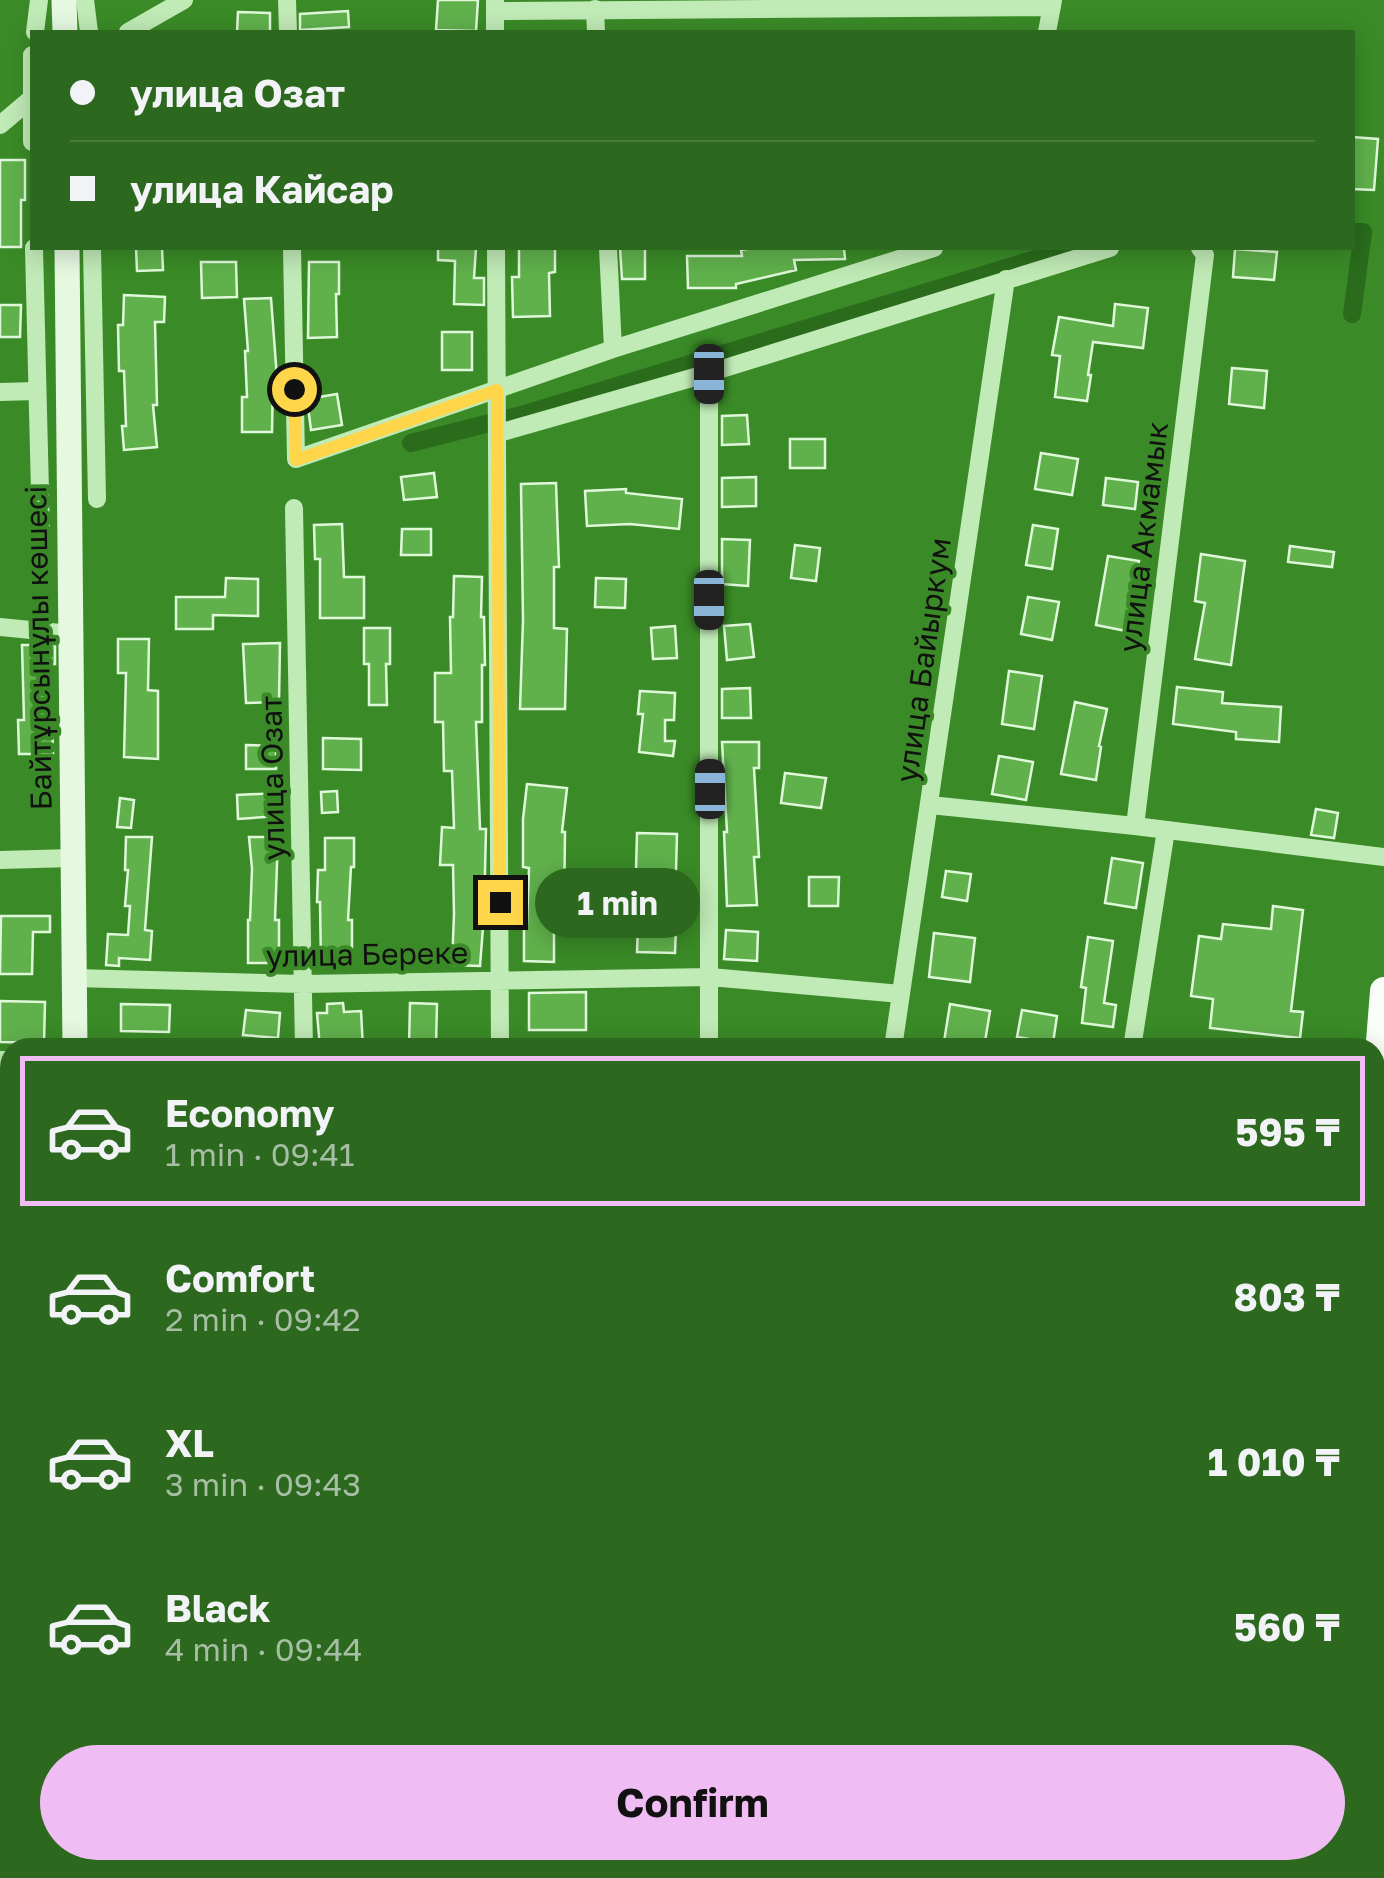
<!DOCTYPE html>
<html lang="en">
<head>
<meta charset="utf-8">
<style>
  body { margin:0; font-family:"Golos Text",sans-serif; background:#38702a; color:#f1f3f6; height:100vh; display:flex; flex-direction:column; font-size:38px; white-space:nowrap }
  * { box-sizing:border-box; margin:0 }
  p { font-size:32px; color:#a6bea4 }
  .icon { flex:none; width:55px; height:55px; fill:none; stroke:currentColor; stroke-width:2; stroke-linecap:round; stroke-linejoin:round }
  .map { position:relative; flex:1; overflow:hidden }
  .details { position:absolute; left:0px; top:1038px; width:1385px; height:842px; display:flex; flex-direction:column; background:#2c681d; border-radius:30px 30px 0 0; box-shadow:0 5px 25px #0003 }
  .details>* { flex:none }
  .guide { position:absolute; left:30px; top:30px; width:1325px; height:220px; border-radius:0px; box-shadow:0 5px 25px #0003; display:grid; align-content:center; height:220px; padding:0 40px; background:#2c681d }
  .end { position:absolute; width:45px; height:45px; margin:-22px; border:12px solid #ffd54a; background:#111; box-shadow:0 0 0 5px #111 }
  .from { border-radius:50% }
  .bubble { position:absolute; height:70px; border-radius:35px; background:#2c681d; box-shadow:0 5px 25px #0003; font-size:32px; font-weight:700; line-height:70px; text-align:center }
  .car { position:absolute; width:30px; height:60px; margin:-30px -15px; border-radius:12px; box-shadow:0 0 8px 2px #0007; background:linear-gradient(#222 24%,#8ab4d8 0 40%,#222 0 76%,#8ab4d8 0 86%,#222 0) }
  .guide b { display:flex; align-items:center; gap:35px; height:95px; font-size:38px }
  .guide b+b { border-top:2px solid #487b3b }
  .guide i { width:25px; height:25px; background:#f1f3f6 }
  ul { padding:18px 0 0; list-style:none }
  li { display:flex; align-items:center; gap:30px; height:150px; margin:0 20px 15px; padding:0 20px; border:5px solid transparent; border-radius:0px }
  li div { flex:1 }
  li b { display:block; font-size:38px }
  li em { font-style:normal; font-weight:700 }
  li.on { border-color:#efbdf4 }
  li>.icon { width:90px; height:90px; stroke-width:1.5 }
  .action { display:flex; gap:20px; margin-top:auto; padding:20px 40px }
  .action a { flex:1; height:115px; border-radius:60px; background:#efbdf4; color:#111; font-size:40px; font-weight:700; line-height:115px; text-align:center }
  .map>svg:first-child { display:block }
</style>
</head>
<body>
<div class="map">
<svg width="1384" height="1878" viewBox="0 0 1384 1878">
  <rect width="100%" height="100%" fill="#3a8b27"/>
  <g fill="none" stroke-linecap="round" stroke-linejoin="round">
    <path stroke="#2a6c1c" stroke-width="18" d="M1352 314 1363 232H1352
      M411 443 521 415 1072 248"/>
  </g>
  <path fill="#60b14c" stroke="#e0f8da" stroke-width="2.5" d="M438 0H478L476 31 436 30Z
    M348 11 349 27 300 30V14Z
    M238 12 270 13V32H237Z
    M1352 137 1378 139 1374 190 1352 189Z
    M0 160H25V200H21V247H0Z
    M136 248H162L163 270 137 271Z
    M438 248H476L474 278H484V305L454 304 455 261 438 260Z
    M519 248H555V272L549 273 550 316 513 317 512 277H519Z
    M620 248H645V279H622Z
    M753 248H844L845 259 794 260 796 270 736 284V288H688L687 256H742L741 250Z
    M1235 249 1277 252 1274 280 1233 277Z
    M201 262H236L237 297 202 298Z
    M309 262H339V294H336L337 337 308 338Z
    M124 295 165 297 164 322H155L157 405H153L157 447 124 450 122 426H126L124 371H119L118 325H123Z
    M271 298 277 378 273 379 272 432H242V397H247L245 351H248L244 299Z
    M1115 304 1148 308 1143 348 1093 342 1088 375H1091L1087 401 1055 397 1060 356 1052 355 1059 317 1113 326Z
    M0 305H21L20 337H0Z
    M442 332H472V370H442Z
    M1232 368 1267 371 1264 408 1229 404Z
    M337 394 342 425 311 430 307 399Z
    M747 415 749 444 722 445V416Z
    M790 439H825V468H790Z
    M1041 453 1078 459 1072 495 1035 489Z
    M434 473 437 497 404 500 401 477Z
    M756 477V506L722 507V478Z
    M1106 478 1138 482 1135 509 1103 505Z
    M556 483 559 567H554V628L567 629 565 709H520L523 620 521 484Z
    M626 489V493L682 499 679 529 630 524 587 526 585 491Z
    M342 524 344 577H364V618H320V559H315L314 525Z
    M1033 525 1058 529 1052 569 1026 565Z
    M402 529H431V555H401Z
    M722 539 750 540 748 586 722 584Z
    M795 545 820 548 816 581 791 578Z
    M1290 546 1334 552 1332 567 1288 562Z
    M1201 554 1245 561 1231 665 1195 659 1205 603 1195 601Z
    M1108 556 1139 561 1126 631 1096 625Z
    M454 576 482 577 481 617H484L485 665H482V722H476L480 829H486L484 914 480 966 452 965 454 914 453 865H440L442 827 454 828 452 771H444L443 722H435V673H451L450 617H453Z
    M226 578 258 579V616L213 615V629H176V597H225Z
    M596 578 626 579 625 608 595 607Z
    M1028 597 1059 602 1052 640 1021 634Z
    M750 624 754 657 727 660 724 626Z
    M675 626 677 658 653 659 651 628Z
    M364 628H390V664H386L387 705H369V664H364Z
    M118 639H149L148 690 158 691V759L124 757 126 673H118Z
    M280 643 279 702 246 703 243 644Z
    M22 645H55V664H43L45 719H52L53 754H19L18 720H24Z
    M1009 671 1042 676 1034 729 1002 724Z
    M1177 687 1223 692 1222 703 1281 707 1279 742 1236 739V732L1173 724Z
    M750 688 751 718H722V689Z
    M640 691 675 693 674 720H665V741H675L673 756 639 752 643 714H638Z
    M1075 702 1107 709 1099 746 1101 747 1096 780 1061 774Z
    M323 738 361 739V770L323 769Z
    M722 742H759V768H754L759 857H754L757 905 727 906 724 832H727Z
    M246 745 276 746V769H246Z
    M999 756 1033 762 1026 800 992 794Z
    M785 773 826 778 821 808 781 803Z
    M527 784 567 788 562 832H565L564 913 554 912V962L524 961V924H527L529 868 523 867V819Z
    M337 791 338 812 322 813 321 792Z
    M277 793 278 816 238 819 237 795Z
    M120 798 134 800 131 828 117 827Z
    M1316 809 1338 813 1334 838 1311 835Z
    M637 833 677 834 676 872 636 871Z
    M126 837H152L145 930 152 931 150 960 119 958V966L106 965 108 934 128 935 130 906H125L128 870H125Z
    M249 837H278L275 920H279V963H248V920H250L252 869Z
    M325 838H354V867H351L348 920H352V965H321L320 902H317L318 870H325Z
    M1112 858 1143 863 1136 908 1105 903Z
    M946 871 971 874 967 901 942 897Z
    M809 877H839L838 906H809Z
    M1273 906 1303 910 1291 1011 1303 1012 1300 1038 1210 1028 1213 999 1191 996 1199 936 1221 939 1223 924 1271 929Z
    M1 916H50V932H33L32 974H0Z
    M638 925 676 927 675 953 637 952Z
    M726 930 758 932 757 961 724 959Z
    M934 933 975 938 970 982 929 977Z
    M1088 937 1113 941 1104 1003 1116 1005 1113 1027 1082 1023 1086 988 1081 987Z
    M586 992V1030H529V993Z
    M0 1001 45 1002 44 1043 0 1042Z
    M343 1003 344 1012 361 1011 363 1048H320L317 1013H327V1004Z
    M410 1003 437 1004 436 1046H409Z
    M121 1004 170 1005 169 1032 121 1031Z
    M950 1004 990 1011 984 1048 944 1042Z
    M246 1010 280 1013 278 1038 243 1035Z
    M1022 1010 1057 1016 1053 1043 1017 1037Z"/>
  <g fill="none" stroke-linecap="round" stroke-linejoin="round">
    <path stroke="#c0eab6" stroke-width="18" d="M85 0 89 32
      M287 0 288 32
      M495 0V32
      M595 9 596 32
      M495 11 1052 7
      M35 32 39 0
      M128 32 184 0
      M1047 32 1053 0
      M32 98V55
      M0 125 32 98V142
      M34 248 41 533
      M92 248 97 499
      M292 248 296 459 613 349 934 248
      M496 248 500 1048
      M608 248 613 349
      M709 373V1048
      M0 392 36 391
      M499 433 709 373 1110 248
      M294 508 304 1048
      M0 627 71 634
      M930 805 1135 826 1384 857
      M1135 826 1205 255 1200 248
      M0 860 73 858
      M74 978 303 984 710 977 901 994
      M893 1048 1006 279
      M1132 1048 1166 830
      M0 1060H10
      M0 1293H10
      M0 1502H10
      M0 1706H10
      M351 1870V1878
      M1000 1870 1003 1878
      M745 1878 746 1870"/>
    <path stroke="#e5f8e0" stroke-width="25" d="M64 0 65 32
      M67 248 75 1048
      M83 1870V1878"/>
    <path stroke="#fafef9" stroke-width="28" d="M1375 1105 1384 991
      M1375 1326 1384 1275
      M1244 1878 1247 1870
      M1272 1878 1274 1870
      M1298 1878 1300 1870
      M1325 1878 1328 1870"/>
  </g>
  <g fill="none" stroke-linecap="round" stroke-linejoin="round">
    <path stroke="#ffd54a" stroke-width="12" d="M294 389 296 460 497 390 500 902"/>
  </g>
  <g text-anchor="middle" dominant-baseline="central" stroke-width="8" stroke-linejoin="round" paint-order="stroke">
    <g font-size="30" fill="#111" stroke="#3a8b27">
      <text transform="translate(1143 537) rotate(-83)">улица Акмамык</text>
      <text transform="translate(38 648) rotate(-91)">Байтұрсынұлы көшесі</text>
      <text transform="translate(923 660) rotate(-82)">улица Байыркум</text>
      <text transform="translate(272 778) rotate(-91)">улица Озат</text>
      <text transform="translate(367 954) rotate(-1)">улица Береке</text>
    </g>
  </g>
</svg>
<i class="end from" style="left:294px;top:389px"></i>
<i class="end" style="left:500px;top:902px"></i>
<div class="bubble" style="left:535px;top:868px;width:165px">1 min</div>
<i class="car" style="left:709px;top:374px;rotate:180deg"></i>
<i class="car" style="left:709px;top:600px;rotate:180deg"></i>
<i class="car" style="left:710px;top:789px;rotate:0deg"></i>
<div class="guide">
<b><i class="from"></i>улица Озат</b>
<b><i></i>улица Кайсар</b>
</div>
<section class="details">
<ul>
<li class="on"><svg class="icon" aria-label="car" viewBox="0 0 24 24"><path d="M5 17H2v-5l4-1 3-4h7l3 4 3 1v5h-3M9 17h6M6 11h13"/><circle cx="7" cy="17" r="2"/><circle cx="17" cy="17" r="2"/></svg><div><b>Economy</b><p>1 min · 09:41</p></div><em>595 ₸</em></li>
<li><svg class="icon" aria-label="car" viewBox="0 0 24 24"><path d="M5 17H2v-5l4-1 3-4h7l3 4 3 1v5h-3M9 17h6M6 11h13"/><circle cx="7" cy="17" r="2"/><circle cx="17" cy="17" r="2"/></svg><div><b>Comfort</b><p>2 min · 09:42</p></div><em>803 ₸</em></li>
<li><svg class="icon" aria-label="car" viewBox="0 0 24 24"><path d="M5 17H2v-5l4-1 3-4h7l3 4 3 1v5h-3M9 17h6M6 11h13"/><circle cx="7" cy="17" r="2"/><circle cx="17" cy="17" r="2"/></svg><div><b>XL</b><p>3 min · 09:43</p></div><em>1 010 ₸</em></li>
<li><svg class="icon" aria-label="car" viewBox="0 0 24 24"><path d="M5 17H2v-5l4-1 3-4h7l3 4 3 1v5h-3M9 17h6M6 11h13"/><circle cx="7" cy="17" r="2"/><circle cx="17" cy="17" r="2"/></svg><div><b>Black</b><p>4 min · 09:44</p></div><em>560 ₸</em></li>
</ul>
<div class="action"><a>Confirm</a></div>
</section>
</div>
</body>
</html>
